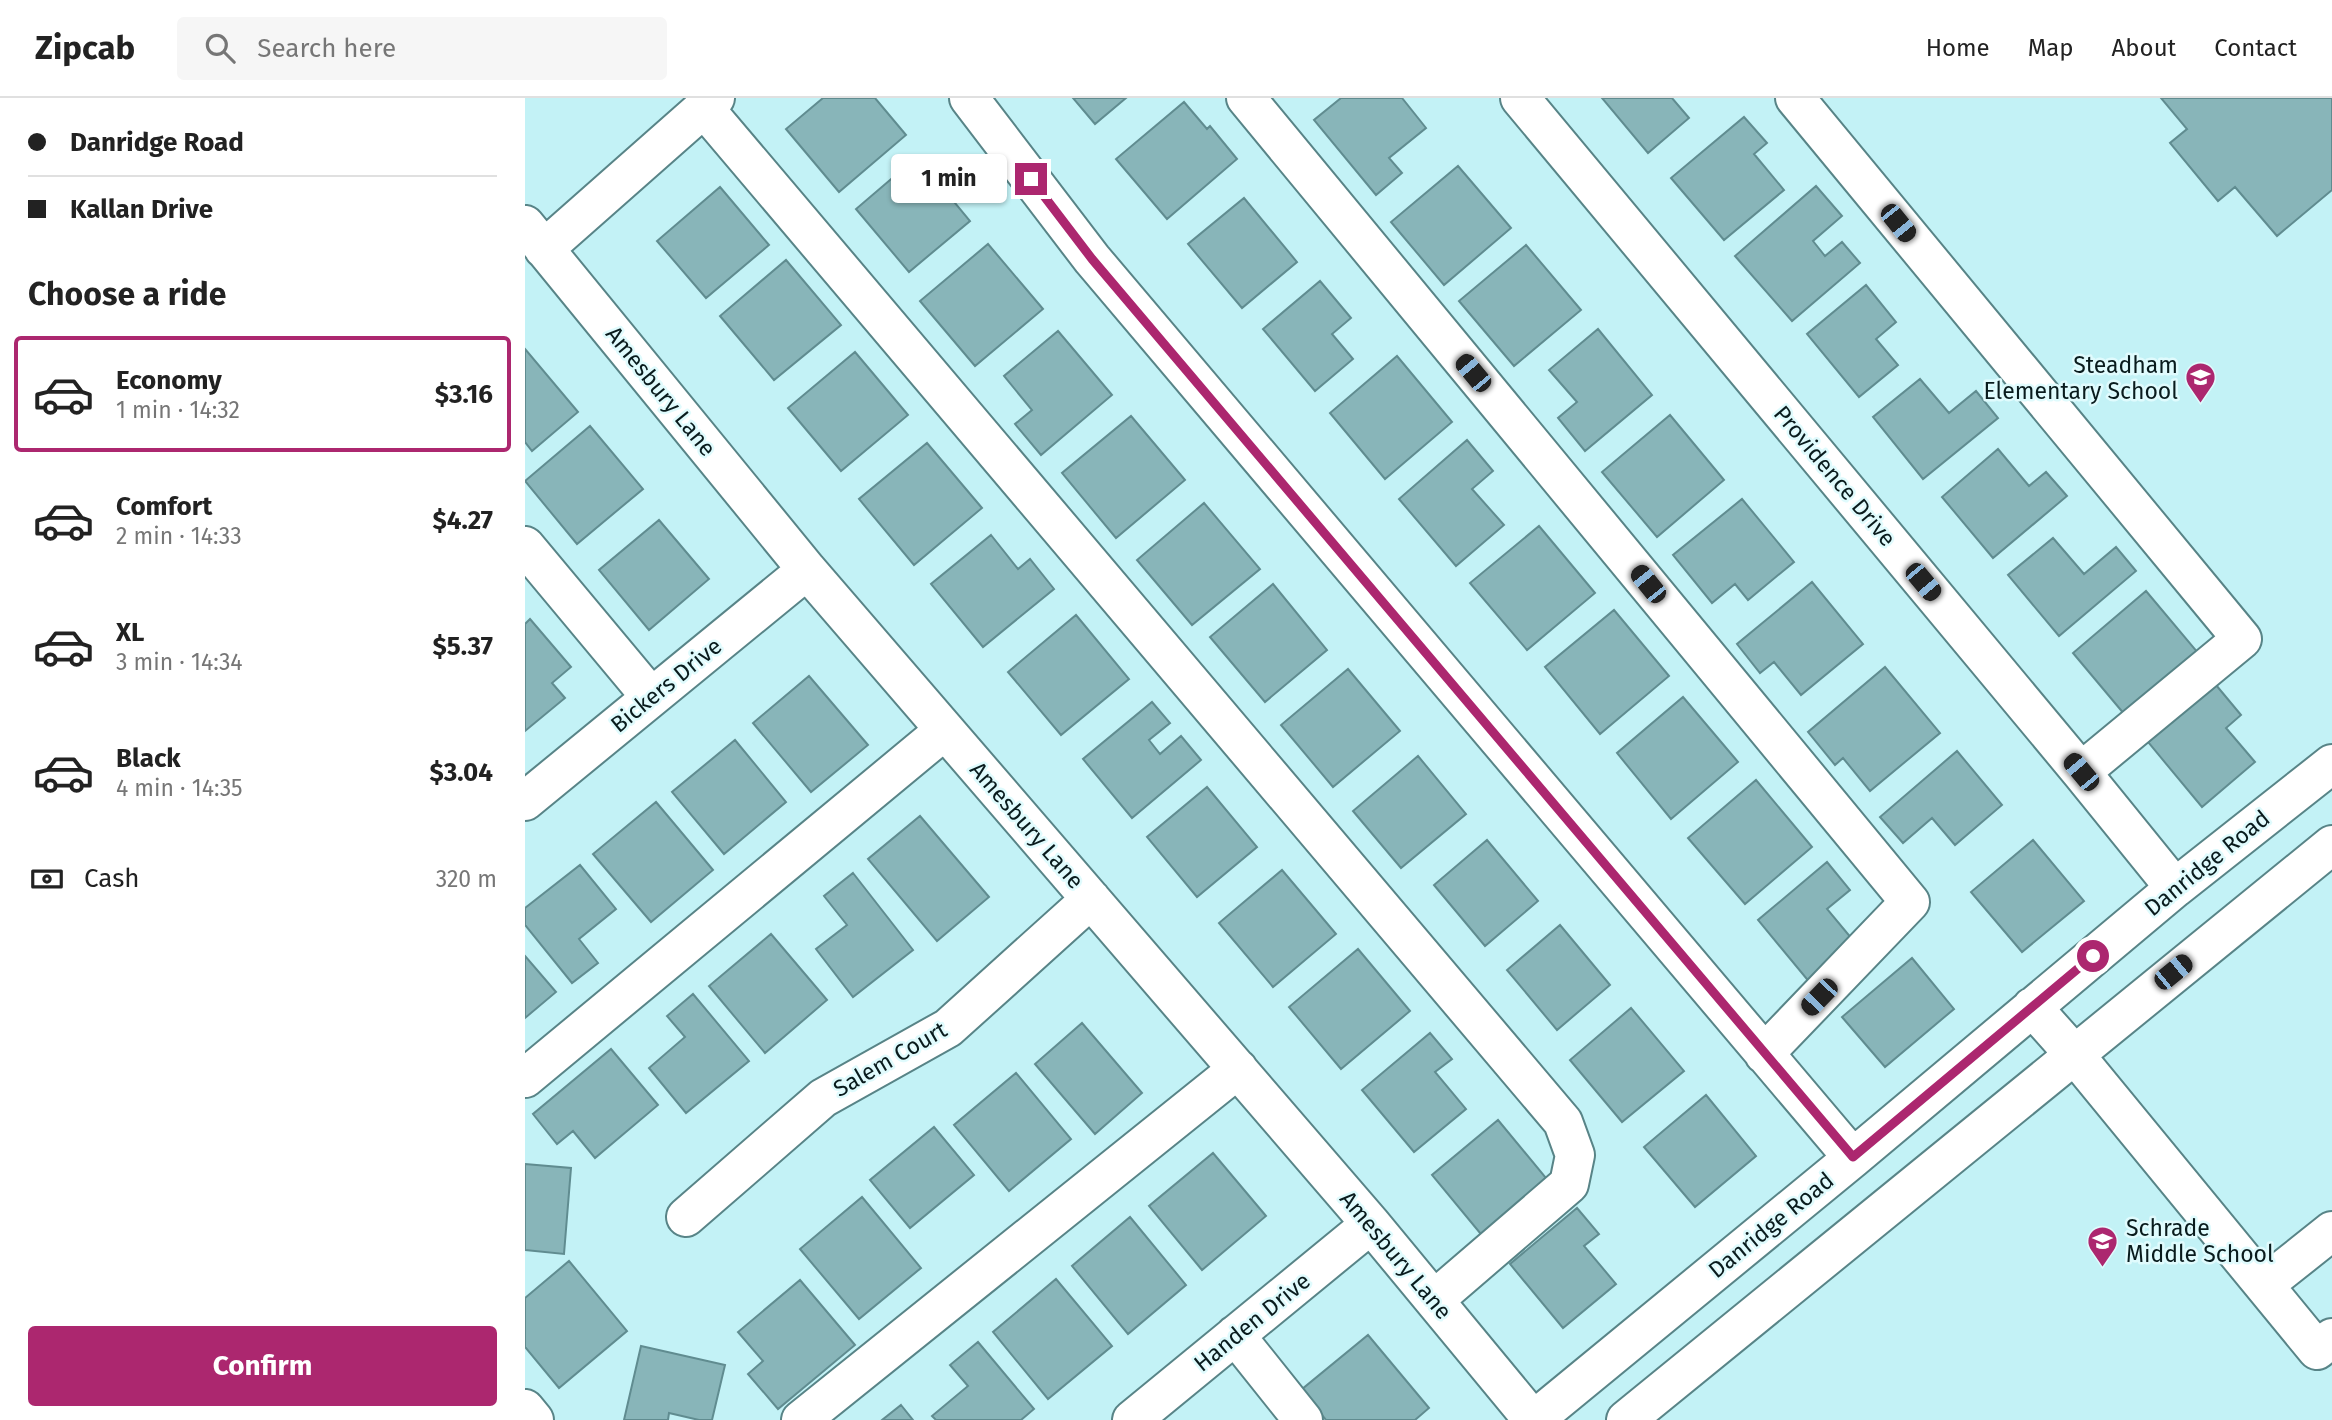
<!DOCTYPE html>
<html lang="en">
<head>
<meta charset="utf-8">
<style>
  body { margin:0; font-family:"Fira Sans",sans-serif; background:#f6f6f6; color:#222; height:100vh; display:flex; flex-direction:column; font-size:26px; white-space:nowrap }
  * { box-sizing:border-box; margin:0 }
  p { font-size:23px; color:#767676 }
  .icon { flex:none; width:38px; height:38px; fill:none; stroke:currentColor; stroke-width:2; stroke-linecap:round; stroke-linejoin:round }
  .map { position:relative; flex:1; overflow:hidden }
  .panel { display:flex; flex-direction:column; background:#fff; width:525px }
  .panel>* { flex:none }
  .guide { display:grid; align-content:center; height:154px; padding:0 28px; background:#fff }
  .end { position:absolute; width:32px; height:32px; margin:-16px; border:9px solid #ac276f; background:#fff; box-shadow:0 0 0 4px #fff }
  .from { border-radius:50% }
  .bubble { position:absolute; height:49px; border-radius:7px; background:#fff; box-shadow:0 2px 5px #0004; font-size:23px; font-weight:700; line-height:49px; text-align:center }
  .car { position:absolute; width:21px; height:42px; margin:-21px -10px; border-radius:9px; box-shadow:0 0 5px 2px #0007; background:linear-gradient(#222 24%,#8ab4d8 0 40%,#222 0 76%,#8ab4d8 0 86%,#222 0) }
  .guide b { display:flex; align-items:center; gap:24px; height:66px; font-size:26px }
  .guide b+b { border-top:2px solid #e0e0e0 }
  .guide i { width:18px; height:18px; background:#222 }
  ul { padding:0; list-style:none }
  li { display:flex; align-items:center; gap:21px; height:116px; margin:0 14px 10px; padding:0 14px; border:4px solid transparent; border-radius:7px }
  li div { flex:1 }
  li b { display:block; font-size:26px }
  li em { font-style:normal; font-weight:700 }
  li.active { border-color:#ac276f }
  li>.icon { width:63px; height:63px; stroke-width:1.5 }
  h2 { padding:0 28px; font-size:32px; line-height:84px }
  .pay { display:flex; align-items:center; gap:18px; height:77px; padding:0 28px; font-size:26px }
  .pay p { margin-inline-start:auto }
  .action { display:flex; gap:14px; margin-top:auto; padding:14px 28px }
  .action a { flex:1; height:80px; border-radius:7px; background:#ac276f; color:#fff; font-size:28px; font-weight:700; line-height:80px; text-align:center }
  header { display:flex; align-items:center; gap:42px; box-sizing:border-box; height:98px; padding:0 35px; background:#fff; border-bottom:2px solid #e0e0e0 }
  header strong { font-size:33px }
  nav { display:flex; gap:38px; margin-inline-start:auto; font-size:24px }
  .search { width:490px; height:63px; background:#f6f6f6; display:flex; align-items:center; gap:18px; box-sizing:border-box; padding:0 24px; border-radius:7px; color:#767676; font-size:26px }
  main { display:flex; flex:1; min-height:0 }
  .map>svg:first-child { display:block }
</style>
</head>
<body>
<header>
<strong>Zipcab</strong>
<div class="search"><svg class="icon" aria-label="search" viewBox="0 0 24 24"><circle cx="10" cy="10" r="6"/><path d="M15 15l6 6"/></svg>Search here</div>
<nav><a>Home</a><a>Map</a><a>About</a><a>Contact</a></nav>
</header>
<main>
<section class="panel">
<div class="guide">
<b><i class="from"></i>Danridge Road</b>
<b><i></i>Kallan Drive</b>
</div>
<h2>Choose a ride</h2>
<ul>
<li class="active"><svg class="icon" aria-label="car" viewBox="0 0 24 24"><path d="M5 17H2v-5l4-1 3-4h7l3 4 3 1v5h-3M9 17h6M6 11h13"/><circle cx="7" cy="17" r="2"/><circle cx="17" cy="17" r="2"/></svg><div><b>Economy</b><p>1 min · 14:32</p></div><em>$3.16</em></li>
<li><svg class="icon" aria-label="car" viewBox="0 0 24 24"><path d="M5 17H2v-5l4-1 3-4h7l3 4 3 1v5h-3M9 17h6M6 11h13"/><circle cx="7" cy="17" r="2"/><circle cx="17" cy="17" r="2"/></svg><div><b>Comfort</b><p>2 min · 14:33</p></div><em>$4.27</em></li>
<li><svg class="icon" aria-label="car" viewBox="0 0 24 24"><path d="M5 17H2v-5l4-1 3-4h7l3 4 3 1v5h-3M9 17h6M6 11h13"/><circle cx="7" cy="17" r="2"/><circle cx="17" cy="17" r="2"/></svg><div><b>XL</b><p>3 min · 14:34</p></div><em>$5.37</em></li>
<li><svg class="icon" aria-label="car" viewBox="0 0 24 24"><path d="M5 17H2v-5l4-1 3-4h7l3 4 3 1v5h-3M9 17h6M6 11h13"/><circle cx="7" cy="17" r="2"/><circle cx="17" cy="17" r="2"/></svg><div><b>Black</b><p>4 min · 14:35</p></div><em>$3.04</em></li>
</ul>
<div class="pay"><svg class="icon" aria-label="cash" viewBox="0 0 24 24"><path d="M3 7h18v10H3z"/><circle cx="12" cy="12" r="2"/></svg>Cash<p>320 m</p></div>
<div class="action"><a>Confirm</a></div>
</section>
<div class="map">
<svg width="1807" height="1322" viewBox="0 0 1807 1322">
  <rect width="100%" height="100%" fill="#c3f2f6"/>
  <path fill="#88b5b9" stroke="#608c90" stroke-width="2" d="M298 0H350L381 37 314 94 261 31Z
    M548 0H601L570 26Z
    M816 0H877L901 30 864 60 877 75 851 97 789 22Z
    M1077 0H1147L1164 20 1123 55Z
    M1636 0H1807V92L1752 138 1710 89 1693 103 1645 45 1662 31Z
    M659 4 682 31 685 28 712 61 642 121 591 61Z
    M1219 19 1242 45 1229 56 1259 92 1199 142 1146 80Z
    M392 59 445 123 384 174 331 111Z
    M933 68 986 130 919 187 866 124Z
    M1291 88 1317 118 1288 143 1300 158 1317 144 1335 165 1267 223 1210 158Z
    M195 89 244 147 181 200 132 143Z
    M719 100 772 164 717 210 663 146Z
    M463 146 518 211 450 268 395 203Z
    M1001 147 1056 212 989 268 934 203Z
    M261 162 316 227 249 282 195 218Z
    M795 183 826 220 807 236 828 261 790 293 738 231Z
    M1341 187 1371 224 1351 241 1373 267 1334 299 1282 236Z
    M1073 231 1127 297 1060 353 1033 320 1052 304 1024 272Z
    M533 233 587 297 516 357 490 326 507 312 479 278Z
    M0 251 53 314 7 353 0 344Z
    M330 254 383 317 316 373 263 310Z
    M872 258 927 324 860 381 805 315Z
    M1395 281 1424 315 1451 293 1473 320 1398 381 1348 319Z
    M1145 317 1199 382 1132 439 1077 374Z
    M606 318 660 382 591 440 537 375Z
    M65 328 118 391 52 446 0 383Z
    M942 342 968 373 947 391 979 427 931 468 874 401Z
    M402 345 457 410 389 467 334 401Z
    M1473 351 1504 388 1521 374 1542 398 1468 460 1417 399Z
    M1217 401 1269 464 1223 502 1210 486 1187 505 1148 457Z
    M679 405 735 471 667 527 612 462Z
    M134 422 184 481 124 532 74 472Z
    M1014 428 1070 495 1002 552 945 485Z
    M466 437 493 471 505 461 529 491 458 549 406 486Z
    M1528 440 1559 476 1591 449 1611 473 1534 538 1483 477Z
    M1287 484 1338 546 1276 597 1249 564 1235 575 1212 546Z
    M748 486 802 552 740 604 685 539Z
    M1621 493 1674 556 1600 617 1548 555Z
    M1089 512 1144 578 1075 636 1020 569Z
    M551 517 604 581 536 637 483 574Z
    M5 521 46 569 27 585 40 600 0 633V526Z
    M1360 569 1415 635 1345 693 1318 660 1310 667 1283 634Z
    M823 571 875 633 808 689 756 627Z
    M284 578 343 647 286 694 228 625Z
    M1691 587 1716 617 1701 630 1730 664 1677 709 1623 644Z
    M1158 599 1213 664 1146 721 1092 655Z
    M627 604 645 625 624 642 635 656 656 638 676 662 607 720 558 661Z
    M210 642 261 704 199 756 147 694Z
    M1432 653 1477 707 1430 747 1407 720 1378 745 1355 719Z
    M893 658 941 716 876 770 828 713Z
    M1231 682 1287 749 1220 806 1163 740Z
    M682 689 732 749 672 799 622 739Z
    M131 704 188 772 126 824 68 756Z
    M395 718 464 799 412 843 343 761Z
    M962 742 1013 803 960 848 909 787Z
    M1508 742 1559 803 1497 854 1446 794Z
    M1302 764 1325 792 1302 811 1332 847 1286 886 1233 822Z
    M55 767 91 811 54 841 73 865 47 885 0 827V810Z
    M757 772 811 836 748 889 694 825Z
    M328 775 388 852 328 899 291 851 322 827 299 798Z
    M1035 827 1085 887 1032 932 982 872Z
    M246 836 302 902 240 955 184 888Z
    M833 851 885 913 816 971 764 909Z
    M0 858 31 894 0 920Z
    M1387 860 1429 911 1360 969 1317 919Z
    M168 896 224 963 161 1015 124 970 160 939 142 918Z
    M1106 910 1159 973 1097 1024 1045 962Z
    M557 925 617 995 570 1036 510 966Z
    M905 935 927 961 910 974 941 1011 889 1054 837 992Z
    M86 951 133 1007 70 1060 48 1033 32 1046 8 1016Z
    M491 975 546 1041 484 1093 429 1027Z
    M1181 997 1231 1058 1170 1109 1119 1049Z
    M973 1022 1026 1086 960 1141 907 1077Z
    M409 1029 449 1077 385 1130 345 1082Z
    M688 1055 741 1118 677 1172 624 1108Z
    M0 1066 46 1070 39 1156 0 1152Z
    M337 1099 396 1170 334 1221 275 1151Z
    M1052 1110 1074 1136 1059 1148 1091 1186 1038 1230 985 1166Z
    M605 1119 661 1187 603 1236 547 1168Z
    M44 1163 102 1233 34 1290 0 1249V1200Z
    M531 1181 587 1248 523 1301 468 1234Z
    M275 1182 330 1247 253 1311 223 1276 238 1263 213 1234Z
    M843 1237 904 1310 890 1322H801L776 1292Z
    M453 1244 509 1311 496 1322H411L407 1318 443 1288 425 1267Z
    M116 1248 200 1267 187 1322H174L144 1315 143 1322H99Z
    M376 1307 388 1322H357Z"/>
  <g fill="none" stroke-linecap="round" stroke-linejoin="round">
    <defs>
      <path id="minor" d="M444 0 567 161 1328 1060
        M721 0 1385 804 1239 956
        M995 0 1556 674 1650 790
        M1270 0 1717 541 1556 674
        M179 10 1038 1024 1050 1057 1044 1086 909 1202
        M0 127 282 472 846 1126 1008 1322
        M19 151 190 0
        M0 448 126 599
        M0 703 282 472
        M1507 909 1549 956 1792 1252 1807 1240
        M0 980 420 632
        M161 1119 298 1000 423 930 566 801
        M1739 1187 1807 1133
        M710 1237 778 1322
        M0 1311 9 1322
        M276 1322 713 971
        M607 1322 846 1126
        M1009 1322 1328 1060 1650 790 1807 666
        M1101 1322 1807 747"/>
    </defs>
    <use href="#minor" stroke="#588487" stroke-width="42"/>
    <use href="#minor" stroke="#fff" stroke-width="38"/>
  </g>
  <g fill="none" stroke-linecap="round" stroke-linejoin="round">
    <path stroke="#ac276f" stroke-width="9" d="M506 81 567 161 1328 1059 1568 858"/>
  </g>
  <defs>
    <symbol id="school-pin" viewBox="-11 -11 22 30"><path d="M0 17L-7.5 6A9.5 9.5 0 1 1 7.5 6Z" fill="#ac276f" stroke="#e0fbfd"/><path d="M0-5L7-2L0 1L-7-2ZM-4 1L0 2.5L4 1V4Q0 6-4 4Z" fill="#fff"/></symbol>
  </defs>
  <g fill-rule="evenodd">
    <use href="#school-pin" x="1658" y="262" width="35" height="47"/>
    <use href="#school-pin" x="1560" y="1126" width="35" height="47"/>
  </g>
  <g text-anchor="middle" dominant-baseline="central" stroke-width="5" stroke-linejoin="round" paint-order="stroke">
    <g font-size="23" fill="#091b1d" stroke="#e0fbfd" text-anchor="end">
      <text x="1653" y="267">Steadham<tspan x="1653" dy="26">Elementary School</tspan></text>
      <text x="1601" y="1130" text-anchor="start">Schrade<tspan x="1601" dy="26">Middle School</tspan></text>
    </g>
    <g font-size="23" fill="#091b1d" stroke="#e0fbfd">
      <text transform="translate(136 293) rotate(51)">Amesbury Lane</text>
      <text transform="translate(1310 378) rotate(50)">Providence Drive</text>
      <text transform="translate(141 587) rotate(-39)">Bickers Drive</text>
      <text transform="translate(502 727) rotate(49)">Amesbury Lane</text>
      <text transform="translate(1682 765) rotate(-39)">Danridge Road</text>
      <text transform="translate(365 961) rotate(-30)">Salem Court</text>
      <text transform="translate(1246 1127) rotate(-39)">Danridge Road</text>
      <text transform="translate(871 1157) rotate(50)">Amesbury Lane</text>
      <text transform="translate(727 1224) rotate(-39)">Handen Drive</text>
    </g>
  </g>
</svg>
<i class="end from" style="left:1568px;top:858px"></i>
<i class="end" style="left:506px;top:81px"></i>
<div class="bubble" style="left:366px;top:56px;width:116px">1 min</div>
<i class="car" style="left:1373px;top:125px;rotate:141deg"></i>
<i class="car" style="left:948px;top:275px;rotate:320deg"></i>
<i class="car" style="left:1398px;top:484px;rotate:140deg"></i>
<i class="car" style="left:1123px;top:486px;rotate:321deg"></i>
<i class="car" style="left:1556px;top:674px;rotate:320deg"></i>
<i class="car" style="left:1648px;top:874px;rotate:51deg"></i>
<i class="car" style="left:1294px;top:899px;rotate:224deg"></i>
</div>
</main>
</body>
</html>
